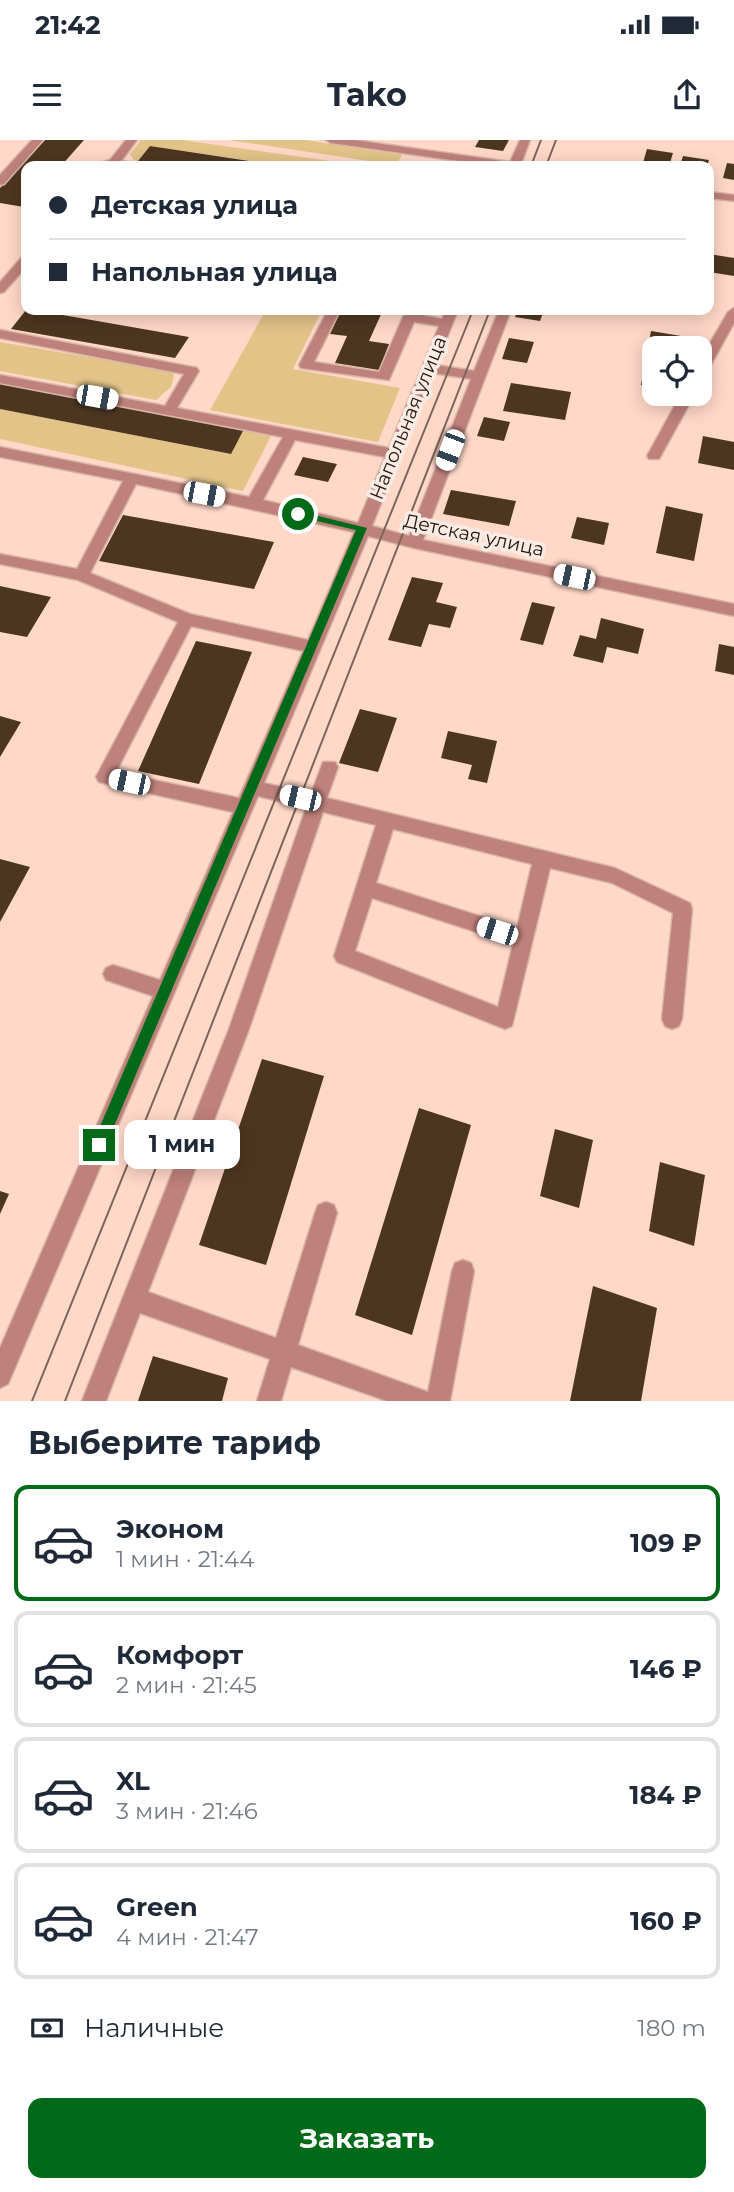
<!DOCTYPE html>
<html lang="ru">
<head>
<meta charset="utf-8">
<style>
  body { margin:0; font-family:Montserrat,sans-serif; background:#f2f2f3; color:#1f2937; height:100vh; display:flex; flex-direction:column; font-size:26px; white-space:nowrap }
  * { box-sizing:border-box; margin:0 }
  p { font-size:23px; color:#747a83 }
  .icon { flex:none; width:38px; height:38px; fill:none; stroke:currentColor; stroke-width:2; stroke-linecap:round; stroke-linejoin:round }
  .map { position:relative; height:1261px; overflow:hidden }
  .panel { display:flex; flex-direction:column; background:#fff; flex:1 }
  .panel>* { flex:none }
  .guide { position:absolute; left:21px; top:21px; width:693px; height:154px; border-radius:14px; box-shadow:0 4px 18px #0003; display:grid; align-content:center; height:154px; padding:0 28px; background:#fff }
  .fabs { position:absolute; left:642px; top:196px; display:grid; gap:14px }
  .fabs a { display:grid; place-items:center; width:70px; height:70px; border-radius:14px; background:#fff; box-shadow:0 4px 18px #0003; font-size:35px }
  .end { position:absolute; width:32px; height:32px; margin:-16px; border:9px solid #006a18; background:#fff; box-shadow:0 0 0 4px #fff }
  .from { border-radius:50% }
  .bubble { position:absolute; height:49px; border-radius:14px; background:#fff; box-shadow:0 4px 18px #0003; font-size:23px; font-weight:700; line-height:49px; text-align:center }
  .car { position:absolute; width:21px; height:42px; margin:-21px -10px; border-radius:9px; box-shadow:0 0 5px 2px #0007; background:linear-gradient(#fff 24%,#345 0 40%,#fff 0 76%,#345 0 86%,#fff 0) }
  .guide b { display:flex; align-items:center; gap:24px; height:66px; font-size:26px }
  .guide b+b { border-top:2px solid #e0e1e3 }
  .guide i { width:18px; height:18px; background:#1f2937 }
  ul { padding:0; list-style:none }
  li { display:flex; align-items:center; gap:21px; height:116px; margin:0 14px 10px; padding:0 14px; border:4px solid #e0e1e3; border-radius:14px }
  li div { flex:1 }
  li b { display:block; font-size:26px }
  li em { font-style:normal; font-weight:700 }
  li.active { border-color:#006a18 }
  li>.icon { width:63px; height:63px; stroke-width:1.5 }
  h2 { padding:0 28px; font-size:32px; line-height:84px }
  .pay { display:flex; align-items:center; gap:18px; height:77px; padding:0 28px; font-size:26px }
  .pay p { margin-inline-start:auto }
  .action { display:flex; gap:14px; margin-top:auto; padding:14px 28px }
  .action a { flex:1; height:80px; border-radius:14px; background:#006a18; color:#fff; font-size:28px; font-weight:700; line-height:80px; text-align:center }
  .status { display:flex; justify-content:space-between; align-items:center; height:49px; padding:0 35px; background:#fff; direction:ltr }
  .status svg { height:19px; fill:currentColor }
  header { display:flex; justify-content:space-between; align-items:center; height:91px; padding:0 28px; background:#fff; font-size:32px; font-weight:700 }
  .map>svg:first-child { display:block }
</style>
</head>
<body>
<div class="status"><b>21:42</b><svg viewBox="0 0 49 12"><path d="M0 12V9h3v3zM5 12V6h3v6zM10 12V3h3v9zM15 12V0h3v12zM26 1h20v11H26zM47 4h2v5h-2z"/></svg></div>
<header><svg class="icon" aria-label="menu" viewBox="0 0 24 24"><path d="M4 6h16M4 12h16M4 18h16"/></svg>Tako<svg class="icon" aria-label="share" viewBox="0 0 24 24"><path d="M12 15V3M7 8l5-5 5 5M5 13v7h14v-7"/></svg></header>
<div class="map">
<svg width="734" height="1261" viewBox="0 0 734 1261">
  <rect width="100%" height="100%" fill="#ffd8c8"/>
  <path fill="#e2c489" d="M141 0H182L366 26H285L150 6 138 21 134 20 130 14Z
    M228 0H305L402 15 396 25Z
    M266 170H322L293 229 400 248 378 302 210 270Z
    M0 202 171 231 174 236 171 247 156 260 0 231Z
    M0 269 230 314 244 289 272 294 243 351 0 299Z"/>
  <path fill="#4d3620" d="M45 0H84L61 26H26L24 67 0 63V48Z
    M479 0H509L503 11 475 7Z
    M150 6 275 25V26H171L138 21Z
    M647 9 673 13 669 26H642Z
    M683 16 709 20 707 26H680Z
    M727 23 734 24V40L723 38Z
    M709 114 734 118V136L709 132Z
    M26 170H34L189 197 175 218 11 189Z
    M341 170H383L369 201 389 204 379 230 335 223 347 196 330 194Z
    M518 170H544L540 181 515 177Z
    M651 191 687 197 686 208H654V247L641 245Z
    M509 198 534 202 527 223 502 219Z
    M0 243 244 289 231 314 0 269Z
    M511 243 571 252 565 280 503 271Z
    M484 277 510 282 504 301 477 296Z
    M703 296 734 302V330L698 323Z
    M303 317 337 324 328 342 294 335Z
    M451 350 516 361 509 386 443 374Z
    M666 366 703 374 694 421 656 413Z
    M123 375 274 402 254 449 99 421Z
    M577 377 609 383 604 405 571 398Z
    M412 437 443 443 436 462 457 467 450 488 429 484 421 507 388 500Z
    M0 446 51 457 27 497 0 492Z
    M532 462 555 467 543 505 520 500Z
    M601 478 644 489 638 514 607 507 603 523 573 516 580 495 596 499Z
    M196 501 252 512 199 644 138 631Z
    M719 504 734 507V535L715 531Z
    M360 569 397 578 378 632 339 623Z
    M0 576 21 582 0 617Z
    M448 591 497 601 487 643 468 639 472 625 441 618Z
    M0 719 30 727 0 782Z
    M262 919 324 936 266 1125 199 1105Z
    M419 968 471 985 412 1195 355 1175Z
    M555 989 593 1000 579 1068 540 1056Z
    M660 1022 705 1035 694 1106 649 1091Z
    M0 1051 9 1054 0 1074Z
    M593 1146 657 1168 641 1261H570Z
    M153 1216 228 1238 222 1261H138Z"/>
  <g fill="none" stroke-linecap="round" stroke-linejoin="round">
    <defs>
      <path id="minor" d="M32 0H43L4 44 0 45V35Z
        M126 0H137L121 21 140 24 141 26H90L110 20Z
        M326 0H354L510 22 520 0H530L521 24 522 26H495L331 3Z
        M709 52 734 55V61L709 58Z
        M26 116V127L4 152 0 153V142L22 117Z
        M734 168V183L707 232 700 236V220L728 172Z
        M328 170H340L314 222 379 232 406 170H418L416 174 442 179 446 170H458L436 225 474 231 499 170H511L423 400 734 464V476L414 408 368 396 264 643 311 654 323 622H335L338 627 327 658 615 728 690 763 692 769 682 879 679 886 672 889 665 886 662 879 673 773 612 743 550 728 512 886 505 889 337 822 334 816 376 685 323 672 249 889 148 1152 276 1198 315 1073 318 1065 326 1062 334 1065 337 1073 298 1205 428 1252 452 1131 455 1123 463 1120 471 1123 474 1131 450 1261H387L291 1227 281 1261H257L270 1219 140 1173 106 1261H82L229 889 306 668 258 656 8 1244 0 1248V1208L153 856 106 840 103 834 106 828 113 825 160 840 233 672 99 642 96 637 178 482 78 440 0 424V414L77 429 123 341 0 317V307L249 357 283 297 0 243V235L165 266 184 234 0 198V190L197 228 199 231 177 268 389 308 439 186 414 182 389 240 301 228 299 225ZM433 233 471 239 409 396 372 386ZM295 300 385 317 358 383 263 360ZM136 344 354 392 308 500 190 474 90 433ZM191 486 303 511 239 658 116 632ZM393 689 532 724 517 788 376 743ZM372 758 513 804 498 867 355 811Z
        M681 254H695L659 319H649L647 316Z"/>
    </defs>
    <use href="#minor" stroke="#d8b5a7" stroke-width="3"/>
    <use href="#minor" fill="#bf817c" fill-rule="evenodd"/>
    <path stroke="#7d655b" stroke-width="2" d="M531 26 541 0
      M546 26 556 0
      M32 1261 473 170
      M65 1261 490 170"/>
  </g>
  <path fill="#006a18" d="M298 371 367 388 104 1010 99 1012 92 1005 356 390 295 376V372Z"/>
  <g text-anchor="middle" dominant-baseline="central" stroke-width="7" stroke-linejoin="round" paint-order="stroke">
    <g font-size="19" fill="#241711" stroke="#fbebe5">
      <text transform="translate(408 278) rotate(-68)">Напольная улица</text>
      <text transform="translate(474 395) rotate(12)">Детская улица</text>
    </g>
  </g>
</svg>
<div class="fabs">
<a><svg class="icon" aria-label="locate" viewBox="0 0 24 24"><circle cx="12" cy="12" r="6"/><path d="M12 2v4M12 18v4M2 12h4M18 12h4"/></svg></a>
</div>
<i class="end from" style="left:298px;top:374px"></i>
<i class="end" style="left:99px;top:1005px"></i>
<div class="bubble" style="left:124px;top:980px;width:116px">1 мин</div>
<i class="car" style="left:97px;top:257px;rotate:100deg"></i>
<i class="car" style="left:450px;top:310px;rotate:201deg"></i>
<i class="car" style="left:204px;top:354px;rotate:101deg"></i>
<i class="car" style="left:574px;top:437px;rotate:282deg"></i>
<i class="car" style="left:129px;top:642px;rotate:282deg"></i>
<i class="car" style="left:300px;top:658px;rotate:283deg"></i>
<i class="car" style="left:497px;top:791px;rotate:288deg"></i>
<div class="guide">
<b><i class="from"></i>Детская улица</b>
<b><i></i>Напольная улица</b>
</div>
</div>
<section class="panel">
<h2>Выберите тариф</h2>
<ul>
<li class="active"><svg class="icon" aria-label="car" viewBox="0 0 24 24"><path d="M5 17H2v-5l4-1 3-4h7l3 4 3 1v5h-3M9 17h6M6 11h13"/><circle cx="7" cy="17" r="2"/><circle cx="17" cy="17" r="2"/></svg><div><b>Эконом</b><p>1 мин · 21:44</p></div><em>109 ₽</em></li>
<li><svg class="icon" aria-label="car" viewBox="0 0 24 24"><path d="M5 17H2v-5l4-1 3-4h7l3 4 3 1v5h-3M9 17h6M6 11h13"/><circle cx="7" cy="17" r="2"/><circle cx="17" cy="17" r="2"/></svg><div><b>Комфорт</b><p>2 мин · 21:45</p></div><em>146 ₽</em></li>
<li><svg class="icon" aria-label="car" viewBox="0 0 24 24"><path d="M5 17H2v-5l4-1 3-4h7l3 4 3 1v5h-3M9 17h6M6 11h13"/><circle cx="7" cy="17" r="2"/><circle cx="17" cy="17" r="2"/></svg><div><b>XL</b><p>3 мин · 21:46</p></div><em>184 ₽</em></li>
<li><svg class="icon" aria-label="car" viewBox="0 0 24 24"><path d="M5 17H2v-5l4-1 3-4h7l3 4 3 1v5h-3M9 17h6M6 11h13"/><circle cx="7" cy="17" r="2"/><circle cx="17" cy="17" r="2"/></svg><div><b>Green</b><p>4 мин · 21:47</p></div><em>160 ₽</em></li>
</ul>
<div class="pay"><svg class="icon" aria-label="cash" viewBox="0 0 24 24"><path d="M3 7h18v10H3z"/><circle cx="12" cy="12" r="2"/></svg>Наличные<p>180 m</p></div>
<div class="action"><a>Заказать</a></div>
</section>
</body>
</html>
